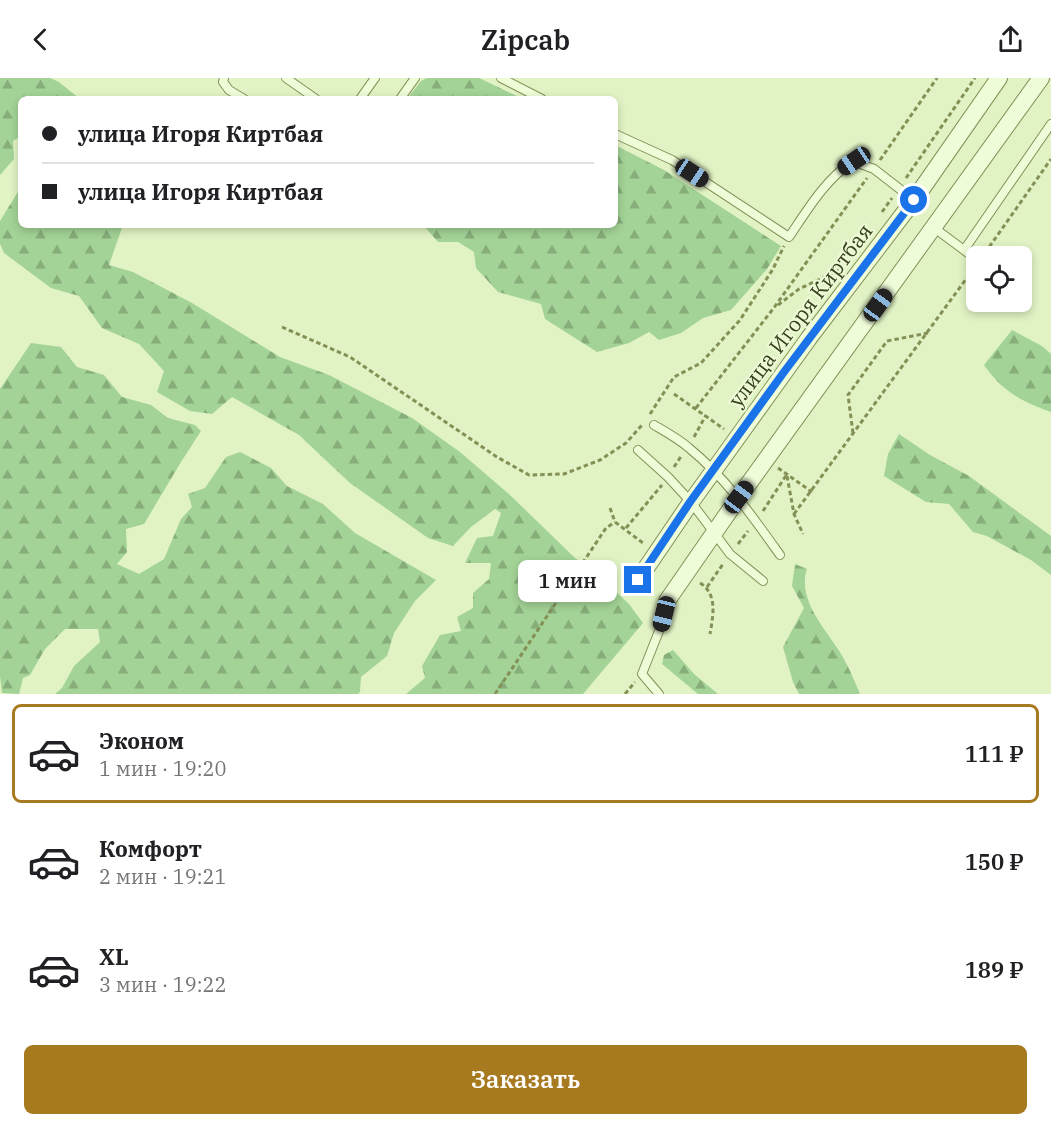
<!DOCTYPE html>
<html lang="ru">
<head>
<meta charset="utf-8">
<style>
  body { margin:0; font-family:"IBM Plex Serif",serif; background:#f2f2f2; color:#202124; height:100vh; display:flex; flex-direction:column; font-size:22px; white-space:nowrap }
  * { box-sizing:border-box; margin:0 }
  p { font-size:20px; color:#757577 }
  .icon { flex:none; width:33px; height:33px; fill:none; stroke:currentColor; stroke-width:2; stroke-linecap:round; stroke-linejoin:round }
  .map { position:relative; height:616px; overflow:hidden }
  .details { display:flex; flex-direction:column; background:#fff; flex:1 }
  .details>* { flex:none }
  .hud { position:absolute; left:18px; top:18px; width:600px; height:132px; border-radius:9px; box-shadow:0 3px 9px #0003; display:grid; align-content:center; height:132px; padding:0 24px; background:#fff }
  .tools { position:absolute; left:966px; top:168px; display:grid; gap:12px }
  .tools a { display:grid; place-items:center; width:66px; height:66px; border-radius:9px; background:#fff; box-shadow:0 3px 9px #0003; font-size:30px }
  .end { position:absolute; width:27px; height:27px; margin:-14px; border:8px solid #1a73e8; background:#fff; box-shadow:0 0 0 3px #fff }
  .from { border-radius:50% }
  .bubble { position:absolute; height:42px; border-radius:9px; background:#fff; box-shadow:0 3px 9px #0003; font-size:20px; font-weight:600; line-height:42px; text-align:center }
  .car { position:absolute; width:18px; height:36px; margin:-18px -9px; border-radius:8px; box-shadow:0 0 4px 2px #0007; background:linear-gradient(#222 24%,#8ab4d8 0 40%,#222 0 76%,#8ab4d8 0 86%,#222 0) }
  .hud b { display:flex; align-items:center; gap:21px; height:57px; font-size:22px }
  .hud b+b { border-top:2px solid #e0e0e0 }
  .hud i { width:15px; height:15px; background:#202124 }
  ul { padding:10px 0 0; list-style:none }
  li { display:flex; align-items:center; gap:18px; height:99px; margin:0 12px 9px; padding:0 12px; border:3px solid transparent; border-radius:9px }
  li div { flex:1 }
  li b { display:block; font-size:22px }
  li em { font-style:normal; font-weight:600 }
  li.active { border-color:#a77a20 }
  li>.icon { width:54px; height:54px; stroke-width:1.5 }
  .button { display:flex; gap:12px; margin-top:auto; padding:12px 24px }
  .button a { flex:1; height:69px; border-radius:9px; background:#a77a20; color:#fff; font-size:24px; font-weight:600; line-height:69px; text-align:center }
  header { display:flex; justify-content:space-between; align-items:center; height:78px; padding:0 24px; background:#fff; font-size:27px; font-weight:600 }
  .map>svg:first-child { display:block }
</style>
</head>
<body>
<header><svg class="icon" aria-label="back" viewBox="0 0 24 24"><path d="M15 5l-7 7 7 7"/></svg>Zipcab<svg class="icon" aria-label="share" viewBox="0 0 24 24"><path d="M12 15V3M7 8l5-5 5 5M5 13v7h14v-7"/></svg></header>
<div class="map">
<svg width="1051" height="616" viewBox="0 0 1051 616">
  <defs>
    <pattern id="forest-firs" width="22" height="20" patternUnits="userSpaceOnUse" patternTransform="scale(1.5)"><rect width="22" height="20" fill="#a3d396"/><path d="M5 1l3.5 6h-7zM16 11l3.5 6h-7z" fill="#86ad7a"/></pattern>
  </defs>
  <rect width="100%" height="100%" fill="#e1f3c4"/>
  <path fill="url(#forest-firs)" d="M0 0H50L59 4 80 21H21V58L13 63 14 81 0 97Z
    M427 0H479L523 21H407L421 3Z
    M615 67 664 92 781 168 767 191 731 232 703 240 681 255 659 262 649 254 629 265 597 274 545 241 541 226 498 214 476 190 474 174 458 164H438L423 147H615Z
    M21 109V147H123L109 187 133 194 192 225 280 279 329 297 412 340 460 374 510 417 574 479 604 502 629 526 643 545 583 616H406L425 600 422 588 440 557 461 553 457 539 473 530V515L489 501 491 485H465L477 460 493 458 501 435 495 431 471 449 453 468 428 460 350 405 299 357 232 319 212 336 190 333 157 314 164 293 139 266 102 250 79 218 51 210 4 175 0 166V143Z
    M1012 252 1042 268 1051 276V334C1021 323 1003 314 984 287Z
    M31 265 61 269 77 289 104 297 122 319 151 327 168 340 195 347 201 353 181 384 144 446 126 451 127 474 117 486 139 496 164 481 181 441 192 429 188 416 205 410 226 379 240 374 271 390 287 408 323 426 355 455 436 502 415 523 394 555 387 578 361 599 360 614 358 616H55L62 610 74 588 100 564 98 551H65L45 571 30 597 23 600 19 616 2 615 0 598V311Z
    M899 356 930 377 969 398 1051 458V497L1031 482 987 458 973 454 949 426 926 424 884 398 888 376Z
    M795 486 807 491C796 524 830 555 844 581 850 592 855 604 860 616H799L793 604 783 569 804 530 792 508Z
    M673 572 694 596 718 616H698L662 586 664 577Z"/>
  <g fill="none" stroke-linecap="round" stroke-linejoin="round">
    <defs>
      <path id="service" d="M224 0 223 4 229 12 244 21
        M286 0 316 21
        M501 0 542 21
        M360 21 375 0
        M400 21 415 0
        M615 56 672 82 789 159C808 131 825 102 853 83L874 91 914 122
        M933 149 976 181
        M964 172 1051 46
        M654 347C666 354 679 361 689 370 726 400 753 439 780 477
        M638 372 668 399 691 424 730 476 763 503
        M659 616 642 596 661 548 667 523"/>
      <path id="minor" d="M638 502 691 424 809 260 914 122 999 0
        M667 523 739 419 1041 0"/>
    </defs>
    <use href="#service" stroke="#859057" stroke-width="10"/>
    <use href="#minor" stroke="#859057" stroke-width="18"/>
    <path stroke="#859057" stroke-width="3" stroke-dasharray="4.5 3" stroke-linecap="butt" d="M880 82 937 0
      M906 100 975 0
      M882 134 892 120
      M985 175 1051 81
      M778 227 799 211 839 192
      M282 249 350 279 497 379 529 397 564 396 600 382 626 365 643 346
      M674 316 724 351
      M696 330 773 231 867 100
      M650 336 674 299 701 285 740 242 773 191 784 168
      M853 355 848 317 887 263 928 255
      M694 359 706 337
      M674 389 682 377
      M778 390 812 414
      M787 398 794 436 803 456
      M610 430 615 444 643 465
      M763 433 787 396
      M794 436 972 193
      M626 450 662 407
      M738 466 748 453
      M700 505C718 516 713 538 710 556
      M707 509 723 486
      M495 616 606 450 615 444
      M625 616 635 604"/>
    <use href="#service" stroke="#effcd8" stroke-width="8"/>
    <use href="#minor" stroke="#effcd8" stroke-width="16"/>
  </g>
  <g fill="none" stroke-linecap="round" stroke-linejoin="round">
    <path stroke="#1a73e8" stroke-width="8" d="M638 502 690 424 784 294 914 122"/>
  </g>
  <g text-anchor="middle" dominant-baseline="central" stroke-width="4.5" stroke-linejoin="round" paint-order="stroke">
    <g font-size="21" fill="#393f1d" stroke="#ebfad4">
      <text transform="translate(800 237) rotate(-53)">улица Игоря Киртбая</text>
    </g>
  </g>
</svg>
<div class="tools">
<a><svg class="icon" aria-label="locate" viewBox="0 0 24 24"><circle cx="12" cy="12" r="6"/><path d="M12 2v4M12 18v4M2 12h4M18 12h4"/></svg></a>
</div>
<i class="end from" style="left:914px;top:122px"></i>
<i class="end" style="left:638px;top:502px"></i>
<div class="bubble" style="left:518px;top:482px;width:99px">1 мин</div>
<i class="car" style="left:854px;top:83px;rotate:236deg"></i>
<i class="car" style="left:692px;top:95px;rotate:123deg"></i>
<i class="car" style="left:878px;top:227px;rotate:36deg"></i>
<i class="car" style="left:739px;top:419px;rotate:37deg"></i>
<i class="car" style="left:664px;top:536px;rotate:194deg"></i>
<div class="hud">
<b><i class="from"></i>улица Игоря Киртбая</b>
<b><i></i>улица Игоря Киртбая</b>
</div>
</div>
<section class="details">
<ul>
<li class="active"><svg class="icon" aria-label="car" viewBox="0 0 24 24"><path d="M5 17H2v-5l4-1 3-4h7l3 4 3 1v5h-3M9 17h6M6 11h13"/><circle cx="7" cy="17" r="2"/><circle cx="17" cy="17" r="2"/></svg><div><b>Эконом</b><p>1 мин · 19:20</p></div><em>111 ₽</em></li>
<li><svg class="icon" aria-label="car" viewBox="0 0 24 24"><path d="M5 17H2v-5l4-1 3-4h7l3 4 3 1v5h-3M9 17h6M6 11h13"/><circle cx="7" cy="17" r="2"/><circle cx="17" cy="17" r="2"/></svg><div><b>Комфорт</b><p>2 мин · 19:21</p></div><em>150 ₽</em></li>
<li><svg class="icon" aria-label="car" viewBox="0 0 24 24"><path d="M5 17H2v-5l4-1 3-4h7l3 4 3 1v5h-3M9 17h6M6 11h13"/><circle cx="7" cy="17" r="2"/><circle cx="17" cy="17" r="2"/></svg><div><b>XL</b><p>3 мин · 19:22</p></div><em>189 ₽</em></li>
</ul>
<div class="button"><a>Заказать</a></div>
</section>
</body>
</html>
